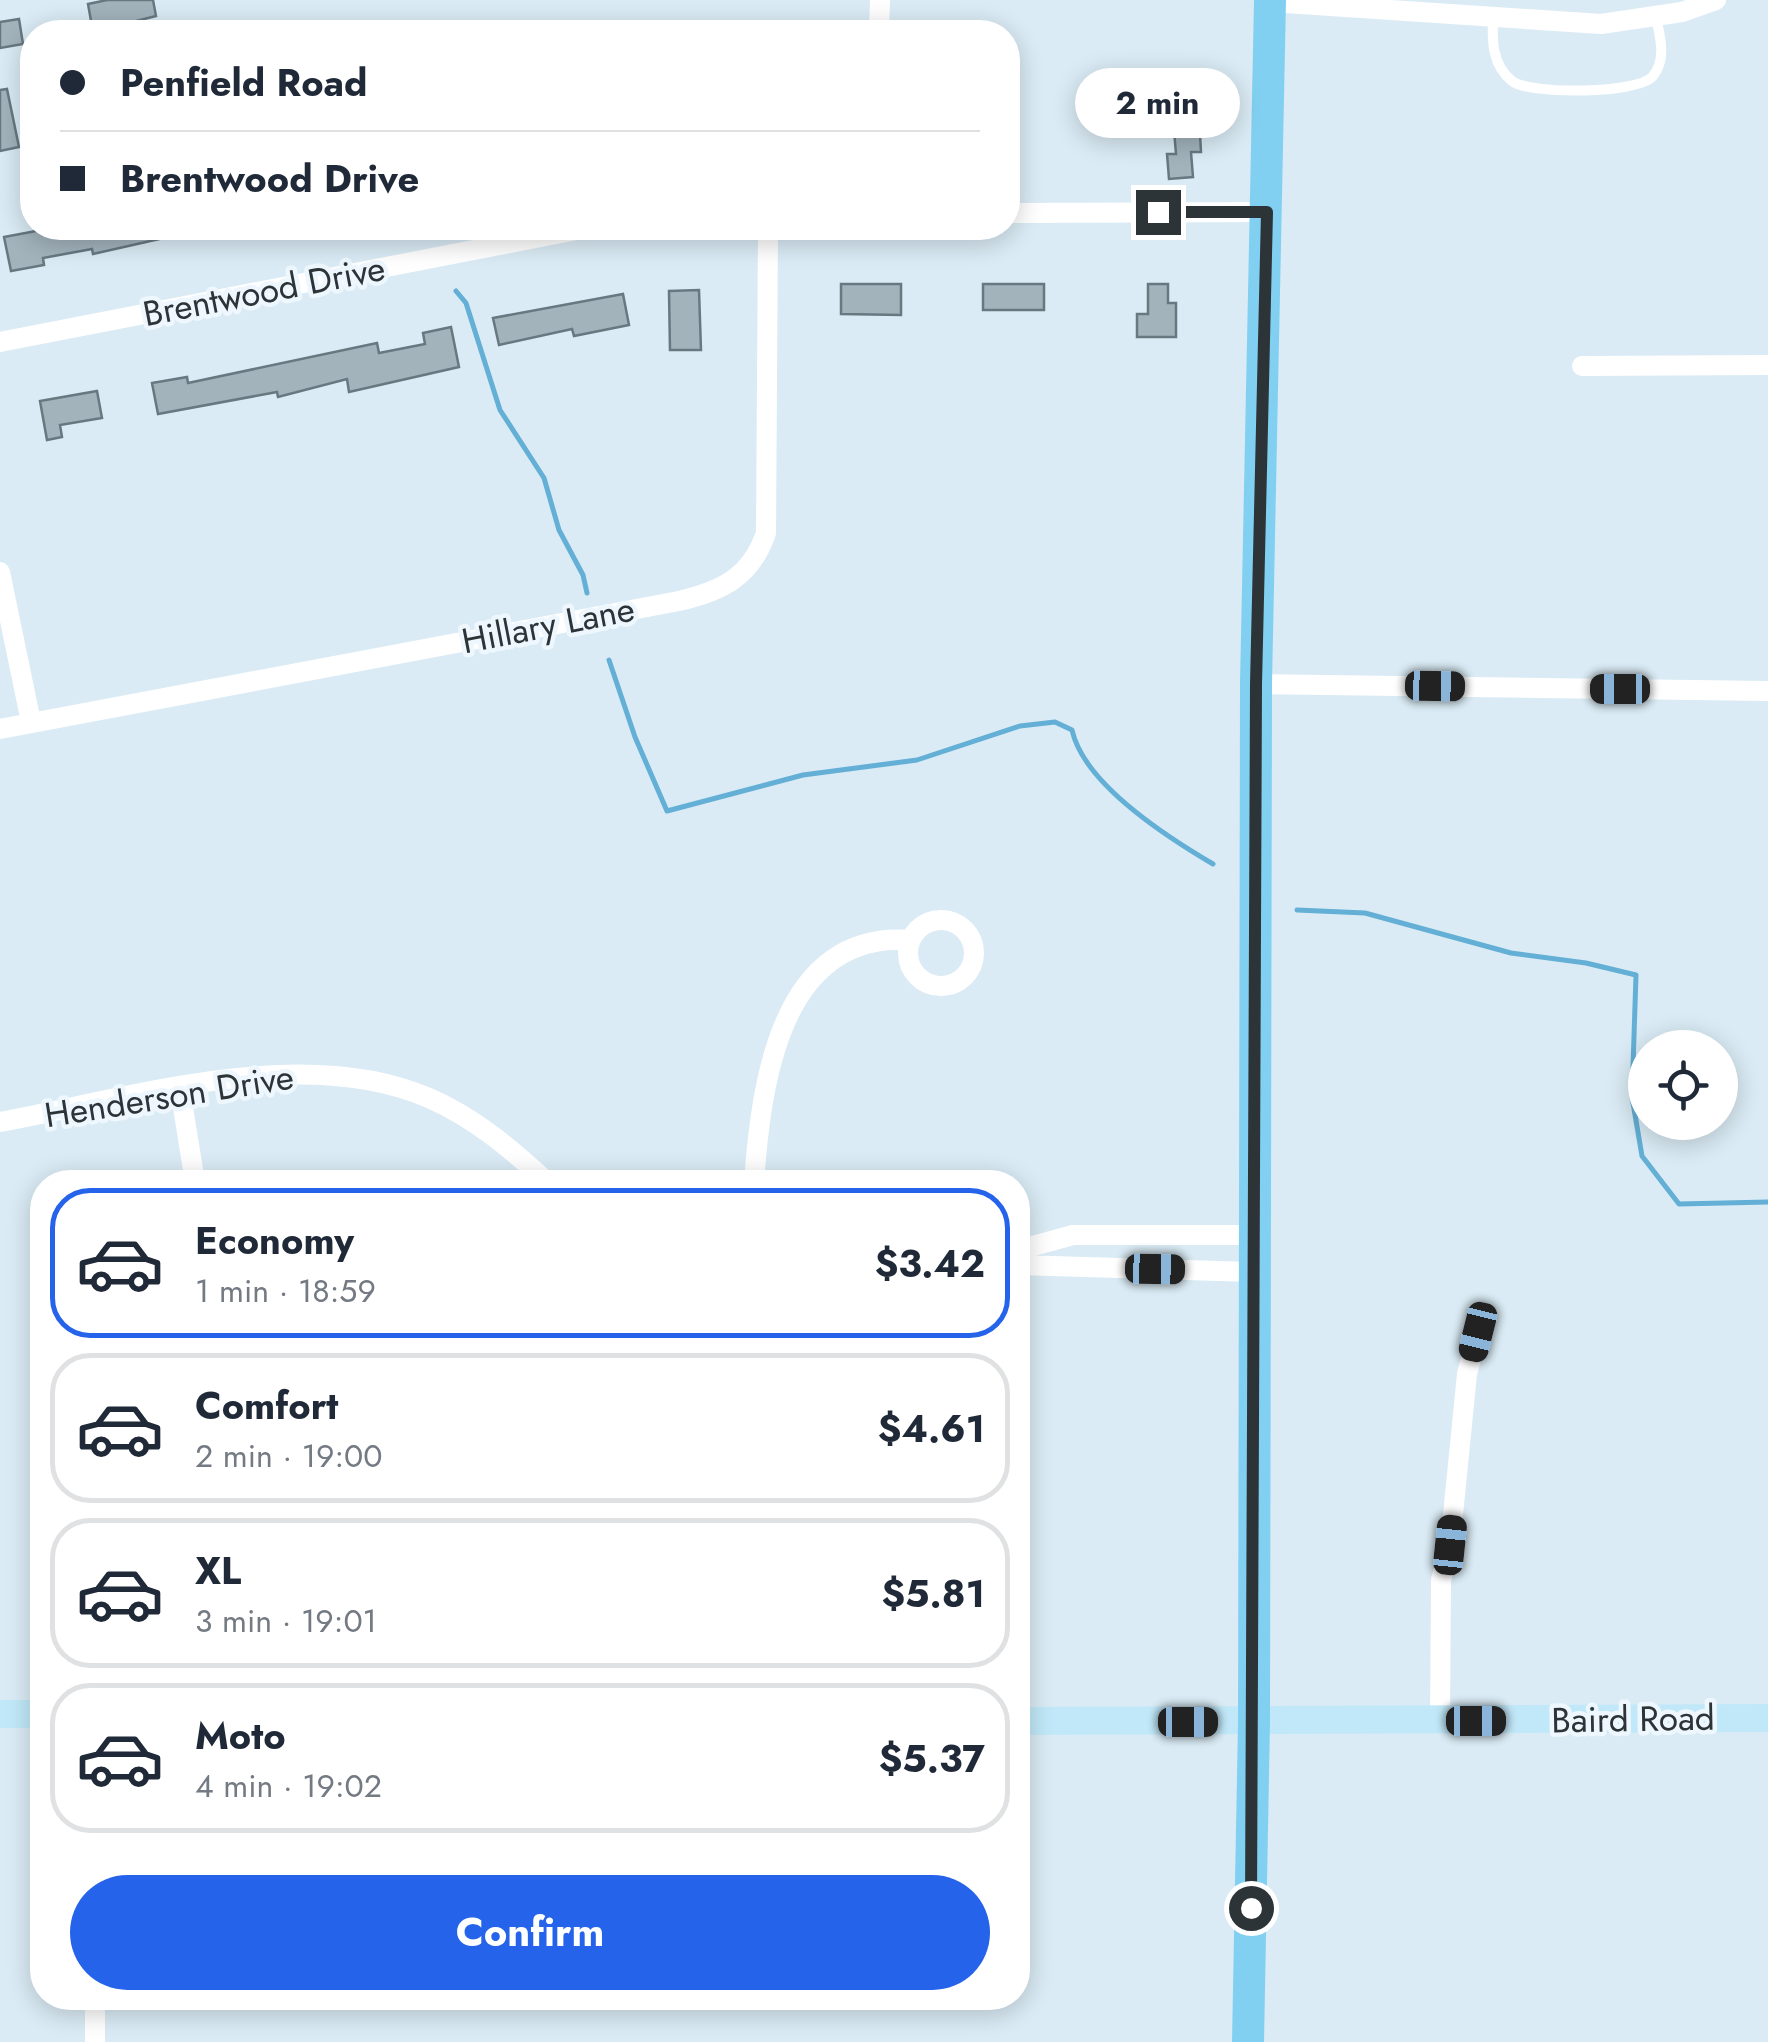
<!DOCTYPE html>
<html lang="en">
<head>
<meta charset="utf-8">
<style>
  body { margin:0; font-family:Jost,sans-serif; background:#f6f6f7; color:#1f2937; height:100vh; display:flex; flex-direction:column; font-size:38px; white-space:nowrap }
  * { box-sizing:border-box; margin:0 }
  p { font-size:32px; color:#747a83 }
  .icon { flex:none; width:55px; height:55px; fill:none; stroke:currentColor; stroke-width:2; stroke-linecap:round; stroke-linejoin:round }
  .map { position:relative; flex:1; overflow:hidden }
  .drawer { position:absolute; left:30px; top:1170px; width:1000px; height:840px; display:flex; flex-direction:column; background:#fff; border-radius:40px; box-shadow:0 5px 25px #0003 }
  .drawer>* { flex:none }
  .hud { position:absolute; left:20px; top:20px; width:1000px; height:220px; border-radius:40px; box-shadow:0 5px 25px #0003; display:grid; align-content:center; height:220px; padding:0 40px; background:#fff }
  .tools { position:absolute; left:1628px; top:1030px; display:grid; gap:20px }
  .tools a { display:grid; place-items:center; width:110px; height:110px; border-radius:50%; background:#fff; box-shadow:0 5px 25px #0003; font-size:50px }
  .end { position:absolute; width:45px; height:45px; margin:-22px; border:12px solid #2d3437; background:#fff; box-shadow:0 0 0 5px #fff }
  .from { border-radius:50% }
  .bubble { position:absolute; height:70px; border-radius:35px; background:#fff; box-shadow:0 5px 25px #0003; font-size:32px; font-weight:700; line-height:70px; text-align:center }
  .car { position:absolute; width:30px; height:60px; margin:-30px -15px; border-radius:12px; box-shadow:0 0 8px 2px #0007; background:linear-gradient(#222 24%,#8ab4d8 0 40%,#222 0 76%,#8ab4d8 0 86%,#222 0) }
  .hud b { display:flex; align-items:center; gap:35px; height:95px; font-size:38px }
  .hud b+b { border-top:2px solid #e0e1e3 }
  .hud i { width:25px; height:25px; background:#1f2937 }
  ul { padding:18px 0 0; list-style:none }
  li { display:flex; align-items:center; gap:30px; height:150px; margin:0 20px 15px; padding:0 20px; border:5px solid #e0e1e3; border-radius:40px }
  li div { flex:1 }
  li b { display:block; font-size:38px }
  li em { font-style:normal; font-weight:700 }
  li.on { border-color:#2563eb }
  li>.icon { width:90px; height:90px; stroke-width:1.5 }
  .primary-button { display:flex; gap:20px; margin-top:auto; padding:20px 40px }
  .primary-button a { flex:1; height:115px; border-radius:60px; background:#2563eb; color:#fff; font-size:40px; font-weight:700; line-height:115px; text-align:center }
  .map>svg:first-child { display:block }
</style>
</head>
<body>
<div class="map">
<svg width="1768" height="2042" viewBox="0 0 1768 2042">
  <rect width="100%" height="100%" fill="#daebf5"/>
  <g fill="none" stroke-linecap="round" stroke-linejoin="round">
    <path stroke="#63afd5" stroke-width="5" d="M456 291 466 303 500 410 544 478 559 530 583 575 587 593
      M609 660 635 737 667 811 803 775 917 760 1020 726 1055 722 1072 730C1084 784 1167 837 1213 864
      M1297 910 1365 913 1511 953 1586 963 1636 975 1632 1097 1642 1156 1679 1204 1768 1202"/>
  </g>
  <path fill="#a2b3bc" stroke="#687881" stroke-width="2.5" d="M107 0H153L156 16 93 32 88 4Z
    M19 19 23 44 0 48V22Z
    M7 89 19 147 0 151V90Z
    M1199 116 1201 152H1191L1193 177 1169 179 1167 154H1176L1173 118Z
    M52 228H63L64 234 96 228H176L177 235 93 254 92 249 43 258 44 265 11 271 4 237Z
    M841 284H901V315L841 314Z
    M983 284H1044V310H983Z
    M1148 284H1168V303H1176V337H1137V314H1148Z
    M699 290 701 350H670L669 291Z
    M623 294 629 325 574 336 572 329 499 345 493 318Z
    M451 327 459 367 349 392 347 379 278 397 277 392 158 414 152 383 187 377 188 383 377 343 379 353 425 344 423 333Z
    M97 391 102 418 60 425 62 437 47 440 40 401Z"/>
  <g fill="none" stroke-linecap="round" stroke-linejoin="round">
    <path stroke="#fff" stroke-width="10" d="M1493 18C1492 41 1492 65 1512 81 1530 95 1639 94 1653 76 1667 59 1660 37 1656 17"/>
    <path stroke="#fff" stroke-width="20" d="M1270 2 1601 24 1682 12 1716 0
      M879 32 880 0
      M1008 213 1267 212
      M0 342 587 228
      M1582 366 1768 365
      M0 572 31 722
      M1256 684 1768 691
      M0 729 679 601C722 591 751 577 766 533L768 228
      M908 953a33 33 0 1 1 66 0a33 33 0 1 1-66 0Z
      M180 1089 195 1182
      M0 1122C130 1098 303 1043 429 1098 475 1118 511 1149 547 1182
      M754 1182C761 1084 780 931 910 940
      M1018 1250 1073 1235H1254
      M1018 1265 1253 1272
      M1440 1721 1441 1580 1450 1545 1467 1374 1478 1332
      M95 2042V1998"/>
    <path stroke="#c1e8f8" stroke-width="28" d="M0 1714H42
      M1018 1721 1768 1718"/>
    <path stroke="#82d0f1" stroke-width="32" d="M1248 2042 1254 1723 1256 684 1270 0"/>
  </g>
  <g fill="none" stroke-linecap="round" stroke-linejoin="round">
    <path stroke="#2d3437" stroke-width="12" d="M1158 212H1267L1256 684 1251 1908"/>
  </g>
  <g text-anchor="middle" dominant-baseline="central" stroke-width="9" stroke-linejoin="round" paint-order="stroke">
    <g font-size="35" fill="#2d3437" stroke="#edf7fd">
      <text transform="translate(264 291) rotate(-11)">Brentwood Drive</text>
      <text transform="translate(548 625) rotate(-11)">Hillary Lane</text>
      <text transform="translate(169 1096) rotate(-9)">Henderson Drive</text>
      <text transform="translate(1633 1719) rotate(-1)">Baird Road</text>
    </g>
  </g>
</svg>
<div class="tools">
<a><svg class="icon" aria-label="locate" viewBox="0 0 24 24"><circle cx="12" cy="12" r="6"/><path d="M12 2v4M12 18v4M2 12h4M18 12h4"/></svg></a>
</div>
<i class="end from" style="left:1251px;top:1908px"></i>
<i class="end" style="left:1158px;top:212px"></i>
<div class="bubble" style="left:1075px;top:68px;width:165px">2 min</div>
<i class="car" style="left:1435px;top:686px;rotate:91deg"></i>
<i class="car" style="left:1620px;top:689px;rotate:270deg"></i>
<i class="car" style="left:1155px;top:1269px;rotate:91deg"></i>
<i class="car" style="left:1478px;top:1332px;rotate:194deg"></i>
<i class="car" style="left:1450px;top:1545px;rotate:6deg"></i>
<i class="car" style="left:1476px;top:1721px;rotate:90deg"></i>
<i class="car" style="left:1188px;top:1722px;rotate:90deg"></i>
<div class="hud">
<b><i class="from"></i>Penfield Road</b>
<b><i></i>Brentwood Drive</b>
</div>
<section class="drawer">
<ul>
<li class="on"><svg class="icon" aria-label="car" viewBox="0 0 24 24"><path d="M5 17H2v-5l4-1 3-4h7l3 4 3 1v5h-3M9 17h6M6 11h13"/><circle cx="7" cy="17" r="2"/><circle cx="17" cy="17" r="2"/></svg><div><b>Economy</b><p>1 min · 18:59</p></div><em>$3.42</em></li>
<li><svg class="icon" aria-label="car" viewBox="0 0 24 24"><path d="M5 17H2v-5l4-1 3-4h7l3 4 3 1v5h-3M9 17h6M6 11h13"/><circle cx="7" cy="17" r="2"/><circle cx="17" cy="17" r="2"/></svg><div><b>Comfort</b><p>2 min · 19:00</p></div><em>$4.61</em></li>
<li><svg class="icon" aria-label="car" viewBox="0 0 24 24"><path d="M5 17H2v-5l4-1 3-4h7l3 4 3 1v5h-3M9 17h6M6 11h13"/><circle cx="7" cy="17" r="2"/><circle cx="17" cy="17" r="2"/></svg><div><b>XL</b><p>3 min · 19:01</p></div><em>$5.81</em></li>
<li><svg class="icon" aria-label="car" viewBox="0 0 24 24"><path d="M5 17H2v-5l4-1 3-4h7l3 4 3 1v5h-3M9 17h6M6 11h13"/><circle cx="7" cy="17" r="2"/><circle cx="17" cy="17" r="2"/></svg><div><b>Moto</b><p>4 min · 19:02</p></div><em>$5.37</em></li>
</ul>
<div class="primary-button"><a>Confirm</a></div>
</section>
</div>
</body>
</html>
